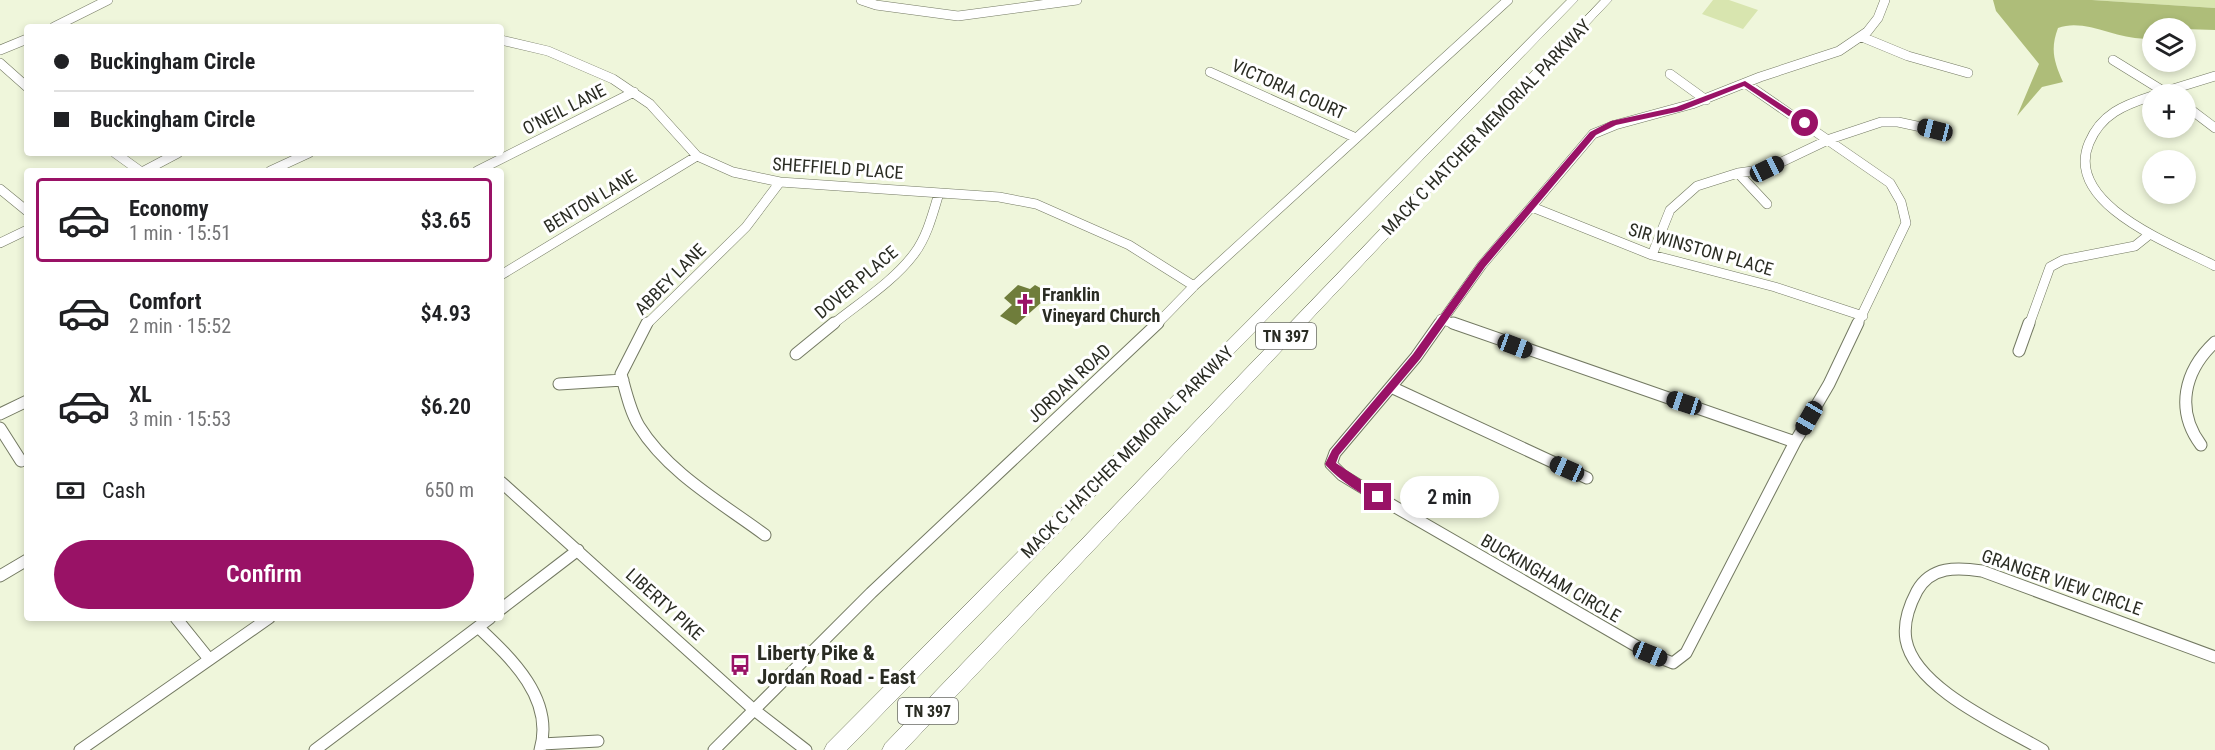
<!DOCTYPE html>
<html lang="en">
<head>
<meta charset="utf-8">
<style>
  body { margin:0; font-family:"Roboto Condensed",sans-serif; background:#f6f6f6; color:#202124; height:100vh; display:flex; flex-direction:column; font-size:22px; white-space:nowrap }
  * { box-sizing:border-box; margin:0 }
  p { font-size:20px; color:#757577 }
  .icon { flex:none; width:33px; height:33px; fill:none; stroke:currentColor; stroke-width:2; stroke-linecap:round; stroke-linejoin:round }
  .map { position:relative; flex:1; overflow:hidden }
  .drawer { position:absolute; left:24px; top:168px; width:480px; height:453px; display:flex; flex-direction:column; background:#fff; border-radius:6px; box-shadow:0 3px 9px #0003 }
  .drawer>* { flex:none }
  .hud { position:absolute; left:24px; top:24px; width:480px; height:132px; border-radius:6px; box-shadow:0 3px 9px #0003; display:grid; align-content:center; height:132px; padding:0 30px; background:#fff }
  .fabs { position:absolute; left:2142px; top:18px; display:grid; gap:12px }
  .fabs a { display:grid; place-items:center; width:54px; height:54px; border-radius:50%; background:#fff; box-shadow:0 3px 9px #0003; font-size:30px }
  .end { position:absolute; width:27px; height:27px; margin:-14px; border:8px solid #991266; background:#fff; box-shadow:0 0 0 3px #fff }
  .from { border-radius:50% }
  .bubble { position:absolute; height:42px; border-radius:21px; background:#fff; box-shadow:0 3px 9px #0003; font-size:20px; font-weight:600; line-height:42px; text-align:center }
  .car { position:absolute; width:18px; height:36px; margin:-18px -9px; border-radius:8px; box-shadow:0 0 4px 2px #0007; background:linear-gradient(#222 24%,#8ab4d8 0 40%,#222 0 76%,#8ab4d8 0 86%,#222 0) }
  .hud b { display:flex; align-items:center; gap:21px; height:57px; font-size:22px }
  .hud b+b { border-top:2px solid #e0e0e0 }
  .hud i { width:15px; height:15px; background:#202124 }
  ul { padding:10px 0 0; list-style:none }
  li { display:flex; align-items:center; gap:18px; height:84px; margin:0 12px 9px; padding:0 18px; border:3px solid transparent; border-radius:6px }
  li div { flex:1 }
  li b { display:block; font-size:22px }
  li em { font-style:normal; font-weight:600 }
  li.current { border-color:#991266 }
  li>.icon { width:54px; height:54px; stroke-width:1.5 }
  .pay { display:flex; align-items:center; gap:15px; height:66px; padding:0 30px; font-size:22px }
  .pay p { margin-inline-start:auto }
  .primary-button { display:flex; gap:12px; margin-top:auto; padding:12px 30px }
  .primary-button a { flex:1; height:69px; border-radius:36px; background:#991266; color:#fff; font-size:24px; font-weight:600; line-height:69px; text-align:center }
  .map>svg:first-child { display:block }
</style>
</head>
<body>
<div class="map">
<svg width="2215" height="750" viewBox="0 0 2215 750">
  <rect width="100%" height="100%" fill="#eff6db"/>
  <path fill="#d8e5af" d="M1713 0H1729L1758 10 1743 29 1702 14Z
    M2092 0H2215V8Z"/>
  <path fill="#aebd79" d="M1993 0H2092L2215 8V30L2152 28V38C2121 43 2087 17 2058 28 2050 49 2054 62 2063 82L2042 87 2017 116 2039 64 1996 11Z"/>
  <path fill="#6f7d3b" d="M1018 285 1030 289 1035 285 1051 294 1016 325 1000 316 1012 305 1004 298Z"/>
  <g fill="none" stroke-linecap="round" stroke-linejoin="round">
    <defs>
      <path id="minor-far1" d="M861 0 876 5 958 16 1077 0
        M54 27 108 0
        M1862 37 1908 56 1968 73
        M501 40 548 51 613 79 650 104 697 156 733 172 780 182 999 197 1036 204 1129 245 1194 286
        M0 50 27 39
        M2113 60 2168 94
        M0 63 27 87
        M1210 72 1354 137
        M1670 74 1706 100
        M1745 83 1890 183 1901 202 1906 223 1857 325
        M2160 93 2215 76
        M2152 96C2124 105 2101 114 2089 143 2063 205 2175 245 2215 266
        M2186 106 2215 128
        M115 153 140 171
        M144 171 178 153
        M270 171 309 153
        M477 171 634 92
        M1738 173 1767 204
        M0 189 27 211
        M1532 207 1652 255 1775 287 1863 316
        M0 243 27 230
        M1652 255 1670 210 1697 186 1738 173 1767 169 1830 139 1881 122H1898L1935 130
        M501 275 697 156
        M1441 319 1457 325
        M646 325 746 227 780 182
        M832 325C859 303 893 282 914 254 927 237 933 213 939 193
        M1156 325 1194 286 1508 0
        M1439 325 1482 265 1593 134 1615 125 1692 104 1760 77 1839 51 1867 32 1878 18 1885 0
        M2029 325 2050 267 2063 260 2135 246 2150 234"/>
      <path id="minor" d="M647 323 621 374C626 392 630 411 639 426 668 473 722 503 765 535
        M1440 323 1416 357 1335 453 1331 464 1342 475 1378 497 1650 654 1673 663 1686 653 1795 442 1829 384 1858 323
        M1453 323 1795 442
        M2019 351 2029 323
        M796 354 834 323
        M559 384 623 380
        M1391 387 1587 478
        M0 414 27 401
        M0 428 21 461
        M2201 445C2175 410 2184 371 2215 342
        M501 482 753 709 806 750
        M0 576 27 560
        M501 609 578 550
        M176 618 209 659
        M478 627C511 658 555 699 540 750
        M542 744 598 741
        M80 750 269 618
        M315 750 490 618
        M714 750 871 593 1158 323
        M2043 750C2004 727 1915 689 1906 640 1903 623 1909 606 1917 591 1931 566 1957 567 1982 571L2215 657"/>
      <path id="highway" d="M1567 0H1578L847 750H824L827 744Z
        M1601 0H1612L905 750H882L885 744Z"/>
    </defs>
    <use href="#minor-far1" stroke="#737962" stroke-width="10"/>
    <use href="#minor" stroke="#737962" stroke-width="13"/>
    <use href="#highway" stroke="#737962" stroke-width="1"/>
    <use href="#minor-far1" stroke="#fff" stroke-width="9"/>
    <use href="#minor" stroke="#fff" stroke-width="11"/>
    <use href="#highway" fill="#fff" fill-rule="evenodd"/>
  </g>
  <path fill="#991266" d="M1745 81 1807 121V125H1802L1744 86 1681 111 1616 125 1596 135 1485 267 1420 359 1339 455 1336 463 1382 494V500C1369 503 1333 475 1325 464L1332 450 1413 354 1479 262 1590 132 1611 121 1676 107Z"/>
  <defs>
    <symbol id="church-bare" viewBox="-9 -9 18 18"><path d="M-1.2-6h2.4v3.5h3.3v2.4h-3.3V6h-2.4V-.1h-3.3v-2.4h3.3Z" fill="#991266" stroke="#fff" stroke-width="2.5" paint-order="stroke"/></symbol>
    <symbol id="bus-bare" viewBox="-9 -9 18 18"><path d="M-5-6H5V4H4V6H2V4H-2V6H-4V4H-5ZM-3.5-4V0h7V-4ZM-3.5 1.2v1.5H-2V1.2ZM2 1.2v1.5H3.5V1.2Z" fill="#991266" stroke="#fff" stroke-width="2.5" paint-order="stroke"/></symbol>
  </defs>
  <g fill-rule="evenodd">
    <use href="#church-bare" x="1010" y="289" width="30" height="30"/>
    <use href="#bus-bare" x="725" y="650" width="30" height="30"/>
  </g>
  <g text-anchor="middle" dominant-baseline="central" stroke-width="6" stroke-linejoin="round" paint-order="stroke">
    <g fill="#fff" stroke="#6a6b65" stroke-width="1.5">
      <rect x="1256" y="323" width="60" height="26" rx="4.5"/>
      <rect x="898" y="698" width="60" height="26" rx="4.5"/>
    </g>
    <g font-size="16" font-weight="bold" fill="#2a2c23">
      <text x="1286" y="336">TN 397</text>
      <text x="928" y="711">TN 397</text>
    </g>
    <g font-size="18" fill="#2a2c23" stroke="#fff">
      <text transform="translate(1289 89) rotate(24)">VICTORIA COURT</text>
      <text transform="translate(564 109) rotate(-27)">O'NEIL LANE</text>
      <text transform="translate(1486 127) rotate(-46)">MACK C HATCHER MEMORIAL PARKWAY</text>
      <text transform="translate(838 168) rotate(4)">SHEFFIELD PLACE</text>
      <text transform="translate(590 201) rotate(-31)">BENTON LANE</text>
      <text transform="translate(1701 249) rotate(16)">SIR WINSTON PLACE</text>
      <text transform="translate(670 279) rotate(-45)">ABBEY LANE</text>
      <text transform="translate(856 282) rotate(-40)">DOVER PLACE</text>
      <text transform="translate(1069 383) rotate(-43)">JORDAN ROAD</text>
      <text transform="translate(1127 452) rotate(-45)">MACK C HATCHER MEMORIAL PARKWAY</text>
      <text transform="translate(1551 578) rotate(30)">BUCKINGHAM CIRCLE</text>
      <text transform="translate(2062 582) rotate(19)">GRANGER VIEW CIRCLE</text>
      <text transform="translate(665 604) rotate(42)">LIBERTY PIKE</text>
    </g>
    <g font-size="18" font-weight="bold" fill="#2a2c23" stroke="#fff" text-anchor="start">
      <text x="1042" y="294">Franklin<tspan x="1042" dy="21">Vineyard Church</tspan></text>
    </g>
    <g font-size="21" font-weight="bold" fill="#2a2c23" stroke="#fff" text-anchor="start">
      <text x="757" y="653">Liberty Pike &amp;<tspan x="757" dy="24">Jordan Road - East</tspan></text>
    </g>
  </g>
</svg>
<div class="fabs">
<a><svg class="icon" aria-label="layers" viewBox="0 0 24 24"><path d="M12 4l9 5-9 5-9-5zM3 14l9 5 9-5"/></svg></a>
<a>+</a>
<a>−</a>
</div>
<i class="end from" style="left:1805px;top:123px"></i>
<i class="end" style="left:1378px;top:497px"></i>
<div class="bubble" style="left:1400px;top:476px;width:99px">2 min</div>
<i class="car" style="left:1935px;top:130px;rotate:284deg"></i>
<i class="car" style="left:1767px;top:169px;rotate:64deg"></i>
<i class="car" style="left:1515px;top:346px;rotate:110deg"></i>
<i class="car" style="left:1684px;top:403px;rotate:288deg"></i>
<i class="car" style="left:1809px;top:418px;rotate:210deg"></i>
<i class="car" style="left:1567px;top:469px;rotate:294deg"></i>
<i class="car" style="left:1650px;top:654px;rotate:112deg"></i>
<div class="hud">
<b><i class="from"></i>Buckingham Circle</b>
<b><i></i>Buckingham Circle</b>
</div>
<section class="drawer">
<ul>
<li class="current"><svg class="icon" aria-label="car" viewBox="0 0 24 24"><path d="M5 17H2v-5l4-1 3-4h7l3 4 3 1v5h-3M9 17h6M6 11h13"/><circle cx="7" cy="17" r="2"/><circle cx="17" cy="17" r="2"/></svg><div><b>Economy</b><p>1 min · 15:51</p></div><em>$3.65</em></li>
<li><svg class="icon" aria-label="car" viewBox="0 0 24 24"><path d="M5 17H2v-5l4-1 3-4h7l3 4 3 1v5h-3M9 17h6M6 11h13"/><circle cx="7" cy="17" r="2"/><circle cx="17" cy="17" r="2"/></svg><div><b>Comfort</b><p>2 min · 15:52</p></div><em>$4.93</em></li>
<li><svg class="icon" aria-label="car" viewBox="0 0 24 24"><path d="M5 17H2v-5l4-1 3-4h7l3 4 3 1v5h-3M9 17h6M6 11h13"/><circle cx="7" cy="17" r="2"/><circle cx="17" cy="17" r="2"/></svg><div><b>XL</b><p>3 min · 15:53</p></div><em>$6.20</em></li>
</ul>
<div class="pay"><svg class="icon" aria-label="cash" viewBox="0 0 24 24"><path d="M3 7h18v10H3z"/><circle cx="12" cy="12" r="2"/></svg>Cash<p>650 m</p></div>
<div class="primary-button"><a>Confirm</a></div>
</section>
</div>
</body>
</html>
